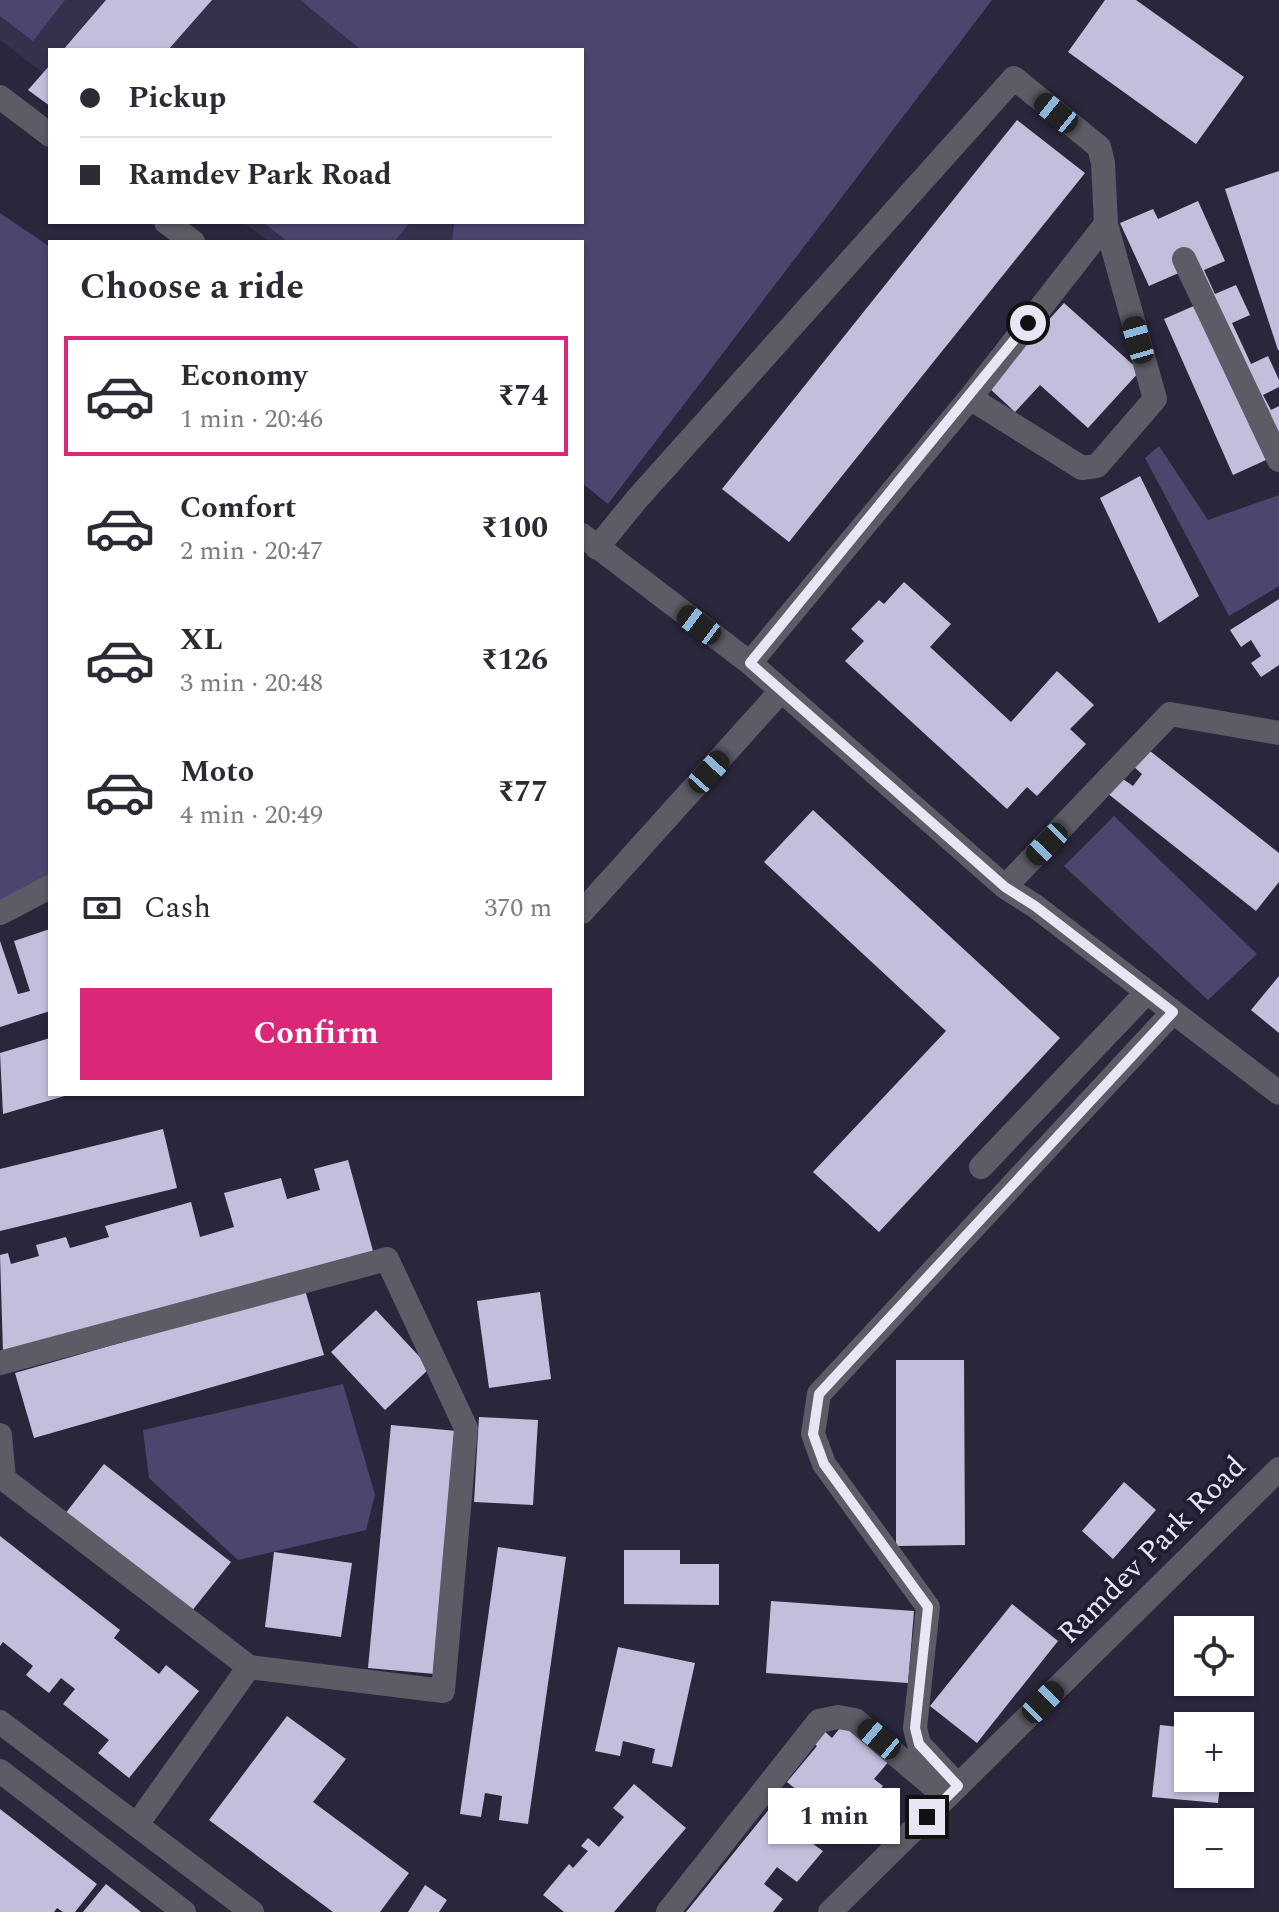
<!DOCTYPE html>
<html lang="en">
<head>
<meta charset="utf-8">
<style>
  body { margin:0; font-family:Spectral,serif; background:#f2f2f3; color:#2b2b33; height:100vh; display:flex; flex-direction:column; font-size:30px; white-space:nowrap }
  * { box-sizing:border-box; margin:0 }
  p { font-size:26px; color:#7c7c81 }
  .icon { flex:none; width:44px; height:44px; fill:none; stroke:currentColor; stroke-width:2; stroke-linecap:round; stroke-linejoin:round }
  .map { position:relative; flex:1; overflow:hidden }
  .drawer { position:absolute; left:48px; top:240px; width:536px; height:856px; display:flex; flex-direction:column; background:#fff; border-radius:0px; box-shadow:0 2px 6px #0004 }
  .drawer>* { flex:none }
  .hud { position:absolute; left:48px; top:48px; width:536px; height:176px; border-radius:0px; box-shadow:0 2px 6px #0004; display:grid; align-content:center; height:176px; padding:0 32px; background:#fff }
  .controls { position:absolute; left:1174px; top:1616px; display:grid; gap:16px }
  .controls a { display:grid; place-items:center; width:80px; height:80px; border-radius:0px; background:#fff; box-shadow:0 2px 6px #0004; font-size:40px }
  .end { position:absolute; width:36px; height:36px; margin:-18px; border:10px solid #e7e6f5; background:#111; box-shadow:0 0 0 4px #111 }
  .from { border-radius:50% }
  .bubble { position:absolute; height:56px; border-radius:0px; background:#fff; box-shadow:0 2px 6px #0004; font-size:26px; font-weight:700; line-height:56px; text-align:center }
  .car { position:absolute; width:24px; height:48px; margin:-24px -12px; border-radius:10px; box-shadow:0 0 6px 2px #0007; background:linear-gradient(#222 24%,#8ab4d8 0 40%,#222 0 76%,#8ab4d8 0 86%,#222 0) }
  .hud b { display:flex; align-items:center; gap:28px; height:76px; font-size:30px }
  .hud b+b { border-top:2px solid #e1e1e2 }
  .hud i { width:20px; height:20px; background:#2b2b33 }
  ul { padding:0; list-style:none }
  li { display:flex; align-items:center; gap:24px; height:120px; margin:0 16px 12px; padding:0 16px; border:4px solid transparent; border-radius:0px }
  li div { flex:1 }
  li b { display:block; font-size:30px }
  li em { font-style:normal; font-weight:700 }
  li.active { border-color:#db2777 }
  li>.icon { width:72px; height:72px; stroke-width:1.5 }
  h2 { padding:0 32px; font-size:36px; line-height:96px }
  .pay { display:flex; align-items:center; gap:20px; height:88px; padding:0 32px; font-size:30px }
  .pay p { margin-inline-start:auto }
  .primary-button { display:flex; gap:16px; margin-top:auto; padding:16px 32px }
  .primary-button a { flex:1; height:92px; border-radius:0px; background:#db2777; color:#fff; font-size:32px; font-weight:700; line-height:92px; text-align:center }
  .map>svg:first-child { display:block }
</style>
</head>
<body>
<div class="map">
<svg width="1279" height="1912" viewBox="0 0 1279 1912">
  <rect width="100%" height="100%" fill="#2a273d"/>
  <path fill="#35314c" d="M0 0H299L361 50H50V78L0 40Z
    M243 222H454L452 242H270Z"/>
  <path fill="#4c466f" d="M0 0H65L33 41 0 16Z
    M300 0H992L608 504 582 483V242H452L454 222H582V50H361Z
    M0 213 50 247V876L0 903Z
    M263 222H410L394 242H288Z
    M1159 446 1208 520 1279 495V586L1229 616 1145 458Z
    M1114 816 1257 954 1208 1000 1064 866Z
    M343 1384 375 1495 366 1530 238 1560 149 1478 143 1430Z"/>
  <path fill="#c1bfdb" d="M106 0H212L168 50H63Z
    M1105 0H1136L1244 77 1196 144 1068 52Z
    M50 65V106L28 90Z
    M1017 120 1085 173 789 542 722 489Z
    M1279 171V350H1278L1225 189Z
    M1198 201 1225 261 1204 270 1215 294 1236 285 1250 315 1232 323 1251 364 1268 356 1279 380V387L1263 395 1271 410 1279 406V454L1233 475 1164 319 1196 305 1181 272 1149 286 1120 223 1153 209 1158 219Z
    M1064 303 1140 371 1088 428 1040 385 1015 412 988 387Z
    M1140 476 1199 596 1159 623 1100 498Z
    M904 582 951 624 930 647 1011 722 1057 671 1094 705 1070 729 1086 744 1037 796 1027 787 1007 809 845 661 864 641 851 629 879 600 884 604Z
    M1279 599V665L1261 677 1251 663 1261 656 1251 640 1241 647 1230 630Z
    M1145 747 1279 853V882L1256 911 1107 793 1120 777 1133 786 1142 774 1131 764Z
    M813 810 1060 1038 879 1232 813 1172 946 1031 764 862Z
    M50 929V1011L0 1027V941L18 994 30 991 14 941Z
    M1279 976V1033L1251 1010Z
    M50 1038V1094L68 1095 3 1114 0 1053Z
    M163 1129 177 1188 0 1231V1169Z
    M348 1160 373 1251 3 1352 0 1255 8 1253 11 1264 39 1256 36 1245 66 1237 70 1248 109 1237 105 1226 191 1202 200 1237 234 1227 224 1193 281 1178 287 1199 320 1190 314 1169Z
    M305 1290 324 1355 34 1438 15 1373Z
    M540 1292 551 1379 489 1388 477 1301Z
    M376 1310 430 1368 385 1410 331 1352Z
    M896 1360H964L965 1545 896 1546Z
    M479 1417 538 1420 533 1505 474 1502Z
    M391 1425 457 1431 435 1674 368 1668Z
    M104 1464 231 1562 187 1617 61 1519Z
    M1124 1482 1156 1510 1113 1559 1082 1531Z
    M0 1536 120 1630 114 1638 159 1674 166 1665 199 1691 129 1778 98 1753 109 1740 63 1704 75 1689 61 1678 49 1693 26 1675 33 1666 3 1642 0 1646Z
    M498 1547 566 1557 528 1824 499 1820 502 1796 485 1793 481 1817 460 1814Z
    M624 1550H680V1564H719V1605L624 1604Z
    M274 1552 352 1563 341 1637 265 1627Z
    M771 1601 914 1611 908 1683 766 1673Z
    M1012 1604 1058 1641 977 1743 930 1706Z
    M618 1647 695 1663 672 1767 652 1763 655 1749 623 1741 620 1756 595 1751Z
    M287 1716 346 1759 313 1802 409 1873 380 1912H333L209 1820Z
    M844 1723 890 1760 874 1779 883 1786 843 1835 826 1821 809 1841 823 1851 797 1882 777 1867 764 1884 783 1899 773 1912H686L775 1802 784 1809 798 1791 787 1782 817 1746 812 1742 822 1729 832 1738Z
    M1160 1725 1188 1728V1778H1221L1218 1803 1152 1797Z
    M634 1784 686 1828 614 1912H564L543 1895 569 1864 573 1868 588 1851 581 1846 588 1838 599 1847 624 1817 613 1808Z
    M0 1809 97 1884 75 1912H63L57 1908 54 1912H0Z
    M106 1884 141 1912H83Z
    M425 1885 447 1900 439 1912H408Z"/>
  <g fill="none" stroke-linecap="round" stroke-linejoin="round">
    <path stroke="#5c5b66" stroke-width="24" d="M0 97 50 135
      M166 222 193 242
      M1184 259 1279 460
      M582 535 750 663 1005 887 1035 906 1279 1093
      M597 548 637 499 1014 78 1099 147 1103 163 1106 224 1155 399 1097 466 1082 468 970 398 1106 224
      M750 663 970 398
      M1005 887 1170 714 1279 733
      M582 912 781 691
      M0 913 50 887
      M981 1167 1147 992
      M0 1363 387 1259 466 1428 443 1691 249 1667 4 1479 0 1435
      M0 1722 252 1912
      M0 1771 184 1912
      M958 1786 919 1744 915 1728 928 1607 824 1464 813 1434 819 1394 1173 1012
      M138 1823 249 1667
      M668 1912 819 1721 838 1717 855 1720 946 1797
      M830 1912 1279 1469"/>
  </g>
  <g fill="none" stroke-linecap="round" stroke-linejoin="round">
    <path stroke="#e7e6f5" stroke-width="10" d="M927 1817 958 1786 919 1744 915 1728 928 1607 824 1464 813 1434 819 1394 1173 1012 1035 906 1005 887 750 663 1028 323"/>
  </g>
  <g text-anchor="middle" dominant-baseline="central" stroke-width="8" stroke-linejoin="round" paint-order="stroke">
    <g font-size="30" fill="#e7e6f5" stroke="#201d32">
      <text transform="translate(1152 1550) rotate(-45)">Ramdev Park Road</text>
    </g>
  </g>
</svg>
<div class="controls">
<a><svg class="icon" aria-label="locate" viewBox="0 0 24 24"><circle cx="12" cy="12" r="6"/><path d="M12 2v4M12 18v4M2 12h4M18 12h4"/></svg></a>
<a>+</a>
<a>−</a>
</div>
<i class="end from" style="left:1028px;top:323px"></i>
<i class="end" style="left:927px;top:1817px"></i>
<div class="bubble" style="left:768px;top:1788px;width:132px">1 min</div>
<i class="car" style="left:1056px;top:113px;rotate:309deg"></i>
<i class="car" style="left:1138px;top:340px;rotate:344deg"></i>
<i class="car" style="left:699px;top:625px;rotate:307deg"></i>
<i class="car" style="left:709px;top:772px;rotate:42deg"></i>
<i class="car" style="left:1047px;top:844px;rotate:224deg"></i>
<i class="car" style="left:1043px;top:1702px;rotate:45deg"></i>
<i class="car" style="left:879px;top:1739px;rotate:310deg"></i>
<div class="hud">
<b><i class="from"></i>Pickup</b>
<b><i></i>Ramdev Park Road</b>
</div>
<section class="drawer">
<h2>Choose a ride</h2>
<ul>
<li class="active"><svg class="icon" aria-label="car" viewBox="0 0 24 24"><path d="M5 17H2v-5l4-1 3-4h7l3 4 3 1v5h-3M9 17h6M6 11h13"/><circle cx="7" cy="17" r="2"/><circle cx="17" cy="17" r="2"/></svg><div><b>Economy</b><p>1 min · 20:46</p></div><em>₹74</em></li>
<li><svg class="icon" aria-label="car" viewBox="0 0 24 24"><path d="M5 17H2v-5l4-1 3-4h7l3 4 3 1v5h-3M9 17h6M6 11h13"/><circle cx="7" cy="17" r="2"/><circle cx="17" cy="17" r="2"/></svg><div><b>Comfort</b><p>2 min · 20:47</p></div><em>₹100</em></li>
<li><svg class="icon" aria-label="car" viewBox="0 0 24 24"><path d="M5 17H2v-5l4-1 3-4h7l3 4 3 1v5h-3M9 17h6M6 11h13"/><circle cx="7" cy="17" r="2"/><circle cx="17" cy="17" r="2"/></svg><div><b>XL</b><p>3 min · 20:48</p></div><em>₹126</em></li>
<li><svg class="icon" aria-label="car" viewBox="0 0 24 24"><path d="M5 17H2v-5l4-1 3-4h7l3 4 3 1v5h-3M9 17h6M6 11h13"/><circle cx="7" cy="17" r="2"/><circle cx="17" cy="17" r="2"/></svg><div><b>Moto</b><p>4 min · 20:49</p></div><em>₹77</em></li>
</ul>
<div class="pay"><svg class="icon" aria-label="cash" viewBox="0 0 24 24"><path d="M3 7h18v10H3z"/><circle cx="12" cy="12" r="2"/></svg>Cash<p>370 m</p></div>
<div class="primary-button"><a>Confirm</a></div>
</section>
</div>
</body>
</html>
